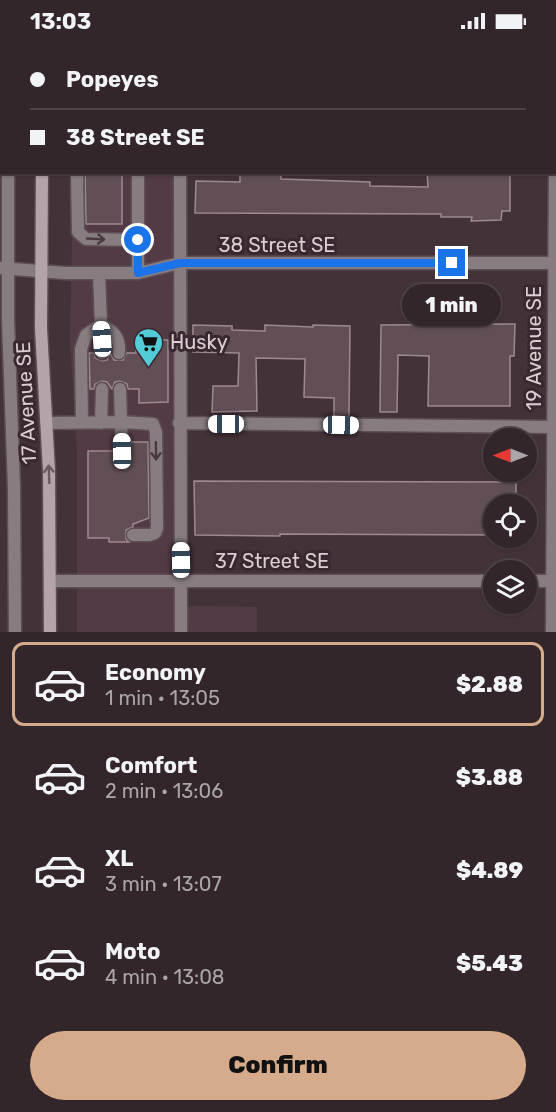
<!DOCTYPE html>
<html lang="en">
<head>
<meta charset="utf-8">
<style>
  body { margin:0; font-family:Rubik,sans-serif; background:#3b2e33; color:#f1f3f6; height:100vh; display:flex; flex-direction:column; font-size:22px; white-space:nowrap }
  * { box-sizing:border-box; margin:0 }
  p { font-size:20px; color:#a9a5a9 }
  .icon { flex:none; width:33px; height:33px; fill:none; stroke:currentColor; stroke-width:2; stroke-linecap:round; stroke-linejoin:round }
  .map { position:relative; height:590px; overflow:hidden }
  .sheet { display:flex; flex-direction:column; background:#33262b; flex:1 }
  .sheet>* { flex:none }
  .banner { position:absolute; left:0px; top:0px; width:556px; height:132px; box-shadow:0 2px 4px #0004,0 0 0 2px #4e4347; display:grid; align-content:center; height:132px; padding:0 30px; background:#33262b }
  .needle { width:39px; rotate:270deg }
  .fabs { position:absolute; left:483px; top:386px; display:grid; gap:12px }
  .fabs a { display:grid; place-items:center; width:54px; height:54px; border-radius:50%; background:#33262b; box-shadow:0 2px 4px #0004,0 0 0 2px #4e4347; font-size:30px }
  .end { position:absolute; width:27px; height:27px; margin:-14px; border:8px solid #1a73e8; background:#fff; box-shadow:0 0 0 3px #fff }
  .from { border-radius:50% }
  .bubble { position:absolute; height:42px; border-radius:21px; background:#33262b; box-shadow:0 2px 4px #0004,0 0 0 2px #4e4347; font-size:20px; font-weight:800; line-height:42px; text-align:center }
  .car { position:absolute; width:18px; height:36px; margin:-18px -9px; border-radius:8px; box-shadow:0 0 4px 2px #0007; background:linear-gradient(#fff 24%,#345 0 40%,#fff 0 76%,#345 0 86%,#fff 0) }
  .banner b { display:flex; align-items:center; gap:21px; height:57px; font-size:22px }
  .banner b+b { border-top:2px solid #4e4347 }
  .banner i { width:15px; height:15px; background:#f1f3f6 }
  ul { padding:10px 0 0; list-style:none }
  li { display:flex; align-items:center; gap:18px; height:84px; margin:0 12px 9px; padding:0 18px; border:3px solid transparent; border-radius:12px }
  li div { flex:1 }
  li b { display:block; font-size:22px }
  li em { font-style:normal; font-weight:800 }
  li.on { border-color:#d6ab8b }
  li>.icon { width:54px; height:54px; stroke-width:1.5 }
  .cta { display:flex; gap:12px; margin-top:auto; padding:12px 30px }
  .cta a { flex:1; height:69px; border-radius:36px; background:#d6ab8b; color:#111; font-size:24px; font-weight:800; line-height:69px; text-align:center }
  .status { display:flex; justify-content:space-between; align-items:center; height:42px; padding:0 30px; background:#33262b; direction:ltr }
  .status svg { height:16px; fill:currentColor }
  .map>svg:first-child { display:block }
</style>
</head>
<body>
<div class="status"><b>13:03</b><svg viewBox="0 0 49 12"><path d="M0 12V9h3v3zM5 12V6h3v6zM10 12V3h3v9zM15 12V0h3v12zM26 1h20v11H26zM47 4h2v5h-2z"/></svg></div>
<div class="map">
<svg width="556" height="590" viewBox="0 0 556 590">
  <rect width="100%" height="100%" fill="#443239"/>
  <path fill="#533b45" d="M70 131H176L182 564 257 565V590H77V414L70 296 72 200Z"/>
  <path fill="#624f56" stroke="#9f8991" stroke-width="1.5" d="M85 130H122V182H86Z
    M240 130H281V137L370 140V144L428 145 427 130H510V169H502L501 178 471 179 472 175H441V172L195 171 196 139 240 140Z
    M515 282 514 314H510V364H428L429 314 398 313 397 370H380L381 283Z
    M193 283 232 284V288L265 289V283L313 285V283L350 284 349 375 334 374V356L304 355 305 317 256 316 257 369 212 370 213 344H238L239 311 193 310Z
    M136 298H168V360L139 361V347H128L127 342 120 339 115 340 112 347 107 340 102 339 95 342 94 347H90L89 311H94L95 316 102 319 107 318 110 311 114 318H123L127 311H136Z
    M130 400H148L149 476 133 482V485L126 488V497L129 500H109V496H88V409H114L118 416 123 417 129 412Z
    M194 439 516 440V462H494V493L280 492V494L195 493Z"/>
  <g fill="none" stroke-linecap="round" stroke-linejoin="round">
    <defs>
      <path id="service" d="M8 0V2
        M94 0V2
        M179 0V2
        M555 63H556
        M8 130V278L14 445 15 590
        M77 130 78 190 86 197 138 198
        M138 130V231
        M180 130 181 590
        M101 282C114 290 120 295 119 311
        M101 282 102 311
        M120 347 122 409
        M47 381 122 380 153 382 156 390 157 486 155 491 149 493H133
        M82 381 81 307 86 293 101 282 99 231
        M101 381 102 347
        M179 381 556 385"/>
      <path id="minor" d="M555 21V0
        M0 226 65 231H138L180 221H556
        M50 539H494
        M526 539H556
        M552 590 555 130"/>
      <path id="secondary" d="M42 0V2
        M42 130 41 287 49 429 50 590"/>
    </defs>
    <use href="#service" stroke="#5f4e55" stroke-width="15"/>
    <use href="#minor" stroke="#5f4e55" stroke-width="15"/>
    <use href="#secondary" stroke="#5f4e55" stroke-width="15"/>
    <use href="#service" stroke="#877d81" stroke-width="12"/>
    <use href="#minor" stroke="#877d81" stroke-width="12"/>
    <use href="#secondary" stroke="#b4a4aa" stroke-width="12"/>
  </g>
  <defs><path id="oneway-shaft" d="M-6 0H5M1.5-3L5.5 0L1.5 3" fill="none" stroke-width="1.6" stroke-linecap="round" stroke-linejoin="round" transform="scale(1.5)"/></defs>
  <g stroke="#49393f">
    <use href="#oneway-shaft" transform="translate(96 197) rotate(3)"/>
    <use href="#oneway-shaft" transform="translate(156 409) rotate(89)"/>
  </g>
  <use stroke="#6a5a60" href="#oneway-shaft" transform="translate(49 432) rotate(-92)"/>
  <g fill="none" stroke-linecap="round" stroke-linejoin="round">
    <path stroke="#1a73e8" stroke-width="8" d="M138 198V231L180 221H452"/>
  </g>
  <defs>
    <symbol id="supermarket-pin" viewBox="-11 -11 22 30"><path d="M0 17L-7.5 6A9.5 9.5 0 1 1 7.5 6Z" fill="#52ccd6" stroke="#39282f"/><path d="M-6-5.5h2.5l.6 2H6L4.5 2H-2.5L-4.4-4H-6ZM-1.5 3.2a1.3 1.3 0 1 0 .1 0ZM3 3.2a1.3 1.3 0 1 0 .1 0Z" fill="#111"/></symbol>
  </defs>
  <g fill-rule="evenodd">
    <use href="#supermarket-pin" x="132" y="284" width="33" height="45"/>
  </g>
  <g text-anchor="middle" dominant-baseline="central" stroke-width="6" stroke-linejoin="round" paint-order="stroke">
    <g font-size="20" fill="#daced2" stroke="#39282f">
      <text x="277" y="203">38 Street SE</text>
      <text transform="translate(534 306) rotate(-90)">19 Avenue SE</text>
      <text transform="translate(26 361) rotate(-93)">17 Avenue SE</text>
      <text x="272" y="519">37 Street SE</text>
    </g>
    <g font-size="20" fill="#daced2" stroke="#39282f" text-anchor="start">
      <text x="170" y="300">Husky</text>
    </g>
  </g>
</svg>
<div class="fabs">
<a><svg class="needle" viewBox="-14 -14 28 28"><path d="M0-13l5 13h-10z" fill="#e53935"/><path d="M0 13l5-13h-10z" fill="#a9a5a9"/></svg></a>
<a><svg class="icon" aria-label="locate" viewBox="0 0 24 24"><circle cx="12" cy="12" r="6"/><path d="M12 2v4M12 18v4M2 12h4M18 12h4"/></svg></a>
<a><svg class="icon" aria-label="layers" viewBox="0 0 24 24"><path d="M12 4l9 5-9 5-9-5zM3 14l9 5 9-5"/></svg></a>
</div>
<i class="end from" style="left:138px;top:198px"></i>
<i class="end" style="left:452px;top:221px"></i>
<div class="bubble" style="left:402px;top:242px;width:99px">1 min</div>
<i class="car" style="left:102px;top:297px;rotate:356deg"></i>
<i class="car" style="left:226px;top:382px;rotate:270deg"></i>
<i class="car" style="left:341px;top:383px;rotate:91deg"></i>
<i class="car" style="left:122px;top:409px;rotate:359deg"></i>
<i class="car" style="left:181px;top:518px;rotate:359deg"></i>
<div class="banner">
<b><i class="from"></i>Popeyes</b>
<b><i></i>38 Street SE</b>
</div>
</div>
<section class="sheet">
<ul>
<li class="on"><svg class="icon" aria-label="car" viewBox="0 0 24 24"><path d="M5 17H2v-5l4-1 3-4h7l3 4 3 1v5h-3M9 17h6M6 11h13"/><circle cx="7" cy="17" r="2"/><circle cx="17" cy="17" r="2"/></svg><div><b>Economy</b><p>1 min · 13:05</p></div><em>$2.88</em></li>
<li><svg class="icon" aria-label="car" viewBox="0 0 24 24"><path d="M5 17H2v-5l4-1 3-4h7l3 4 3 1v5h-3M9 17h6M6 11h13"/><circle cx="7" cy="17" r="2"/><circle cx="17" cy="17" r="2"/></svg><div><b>Comfort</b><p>2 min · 13:06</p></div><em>$3.88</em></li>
<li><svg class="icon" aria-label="car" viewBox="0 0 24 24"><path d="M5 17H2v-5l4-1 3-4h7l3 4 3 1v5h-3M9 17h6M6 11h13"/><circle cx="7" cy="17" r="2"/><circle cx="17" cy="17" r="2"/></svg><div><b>XL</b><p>3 min · 13:07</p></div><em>$4.89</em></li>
<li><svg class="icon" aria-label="car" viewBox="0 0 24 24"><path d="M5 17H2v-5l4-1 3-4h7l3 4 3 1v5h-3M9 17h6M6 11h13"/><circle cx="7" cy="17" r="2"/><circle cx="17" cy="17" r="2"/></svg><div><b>Moto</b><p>4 min · 13:08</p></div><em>$5.43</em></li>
</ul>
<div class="cta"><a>Confirm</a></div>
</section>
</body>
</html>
